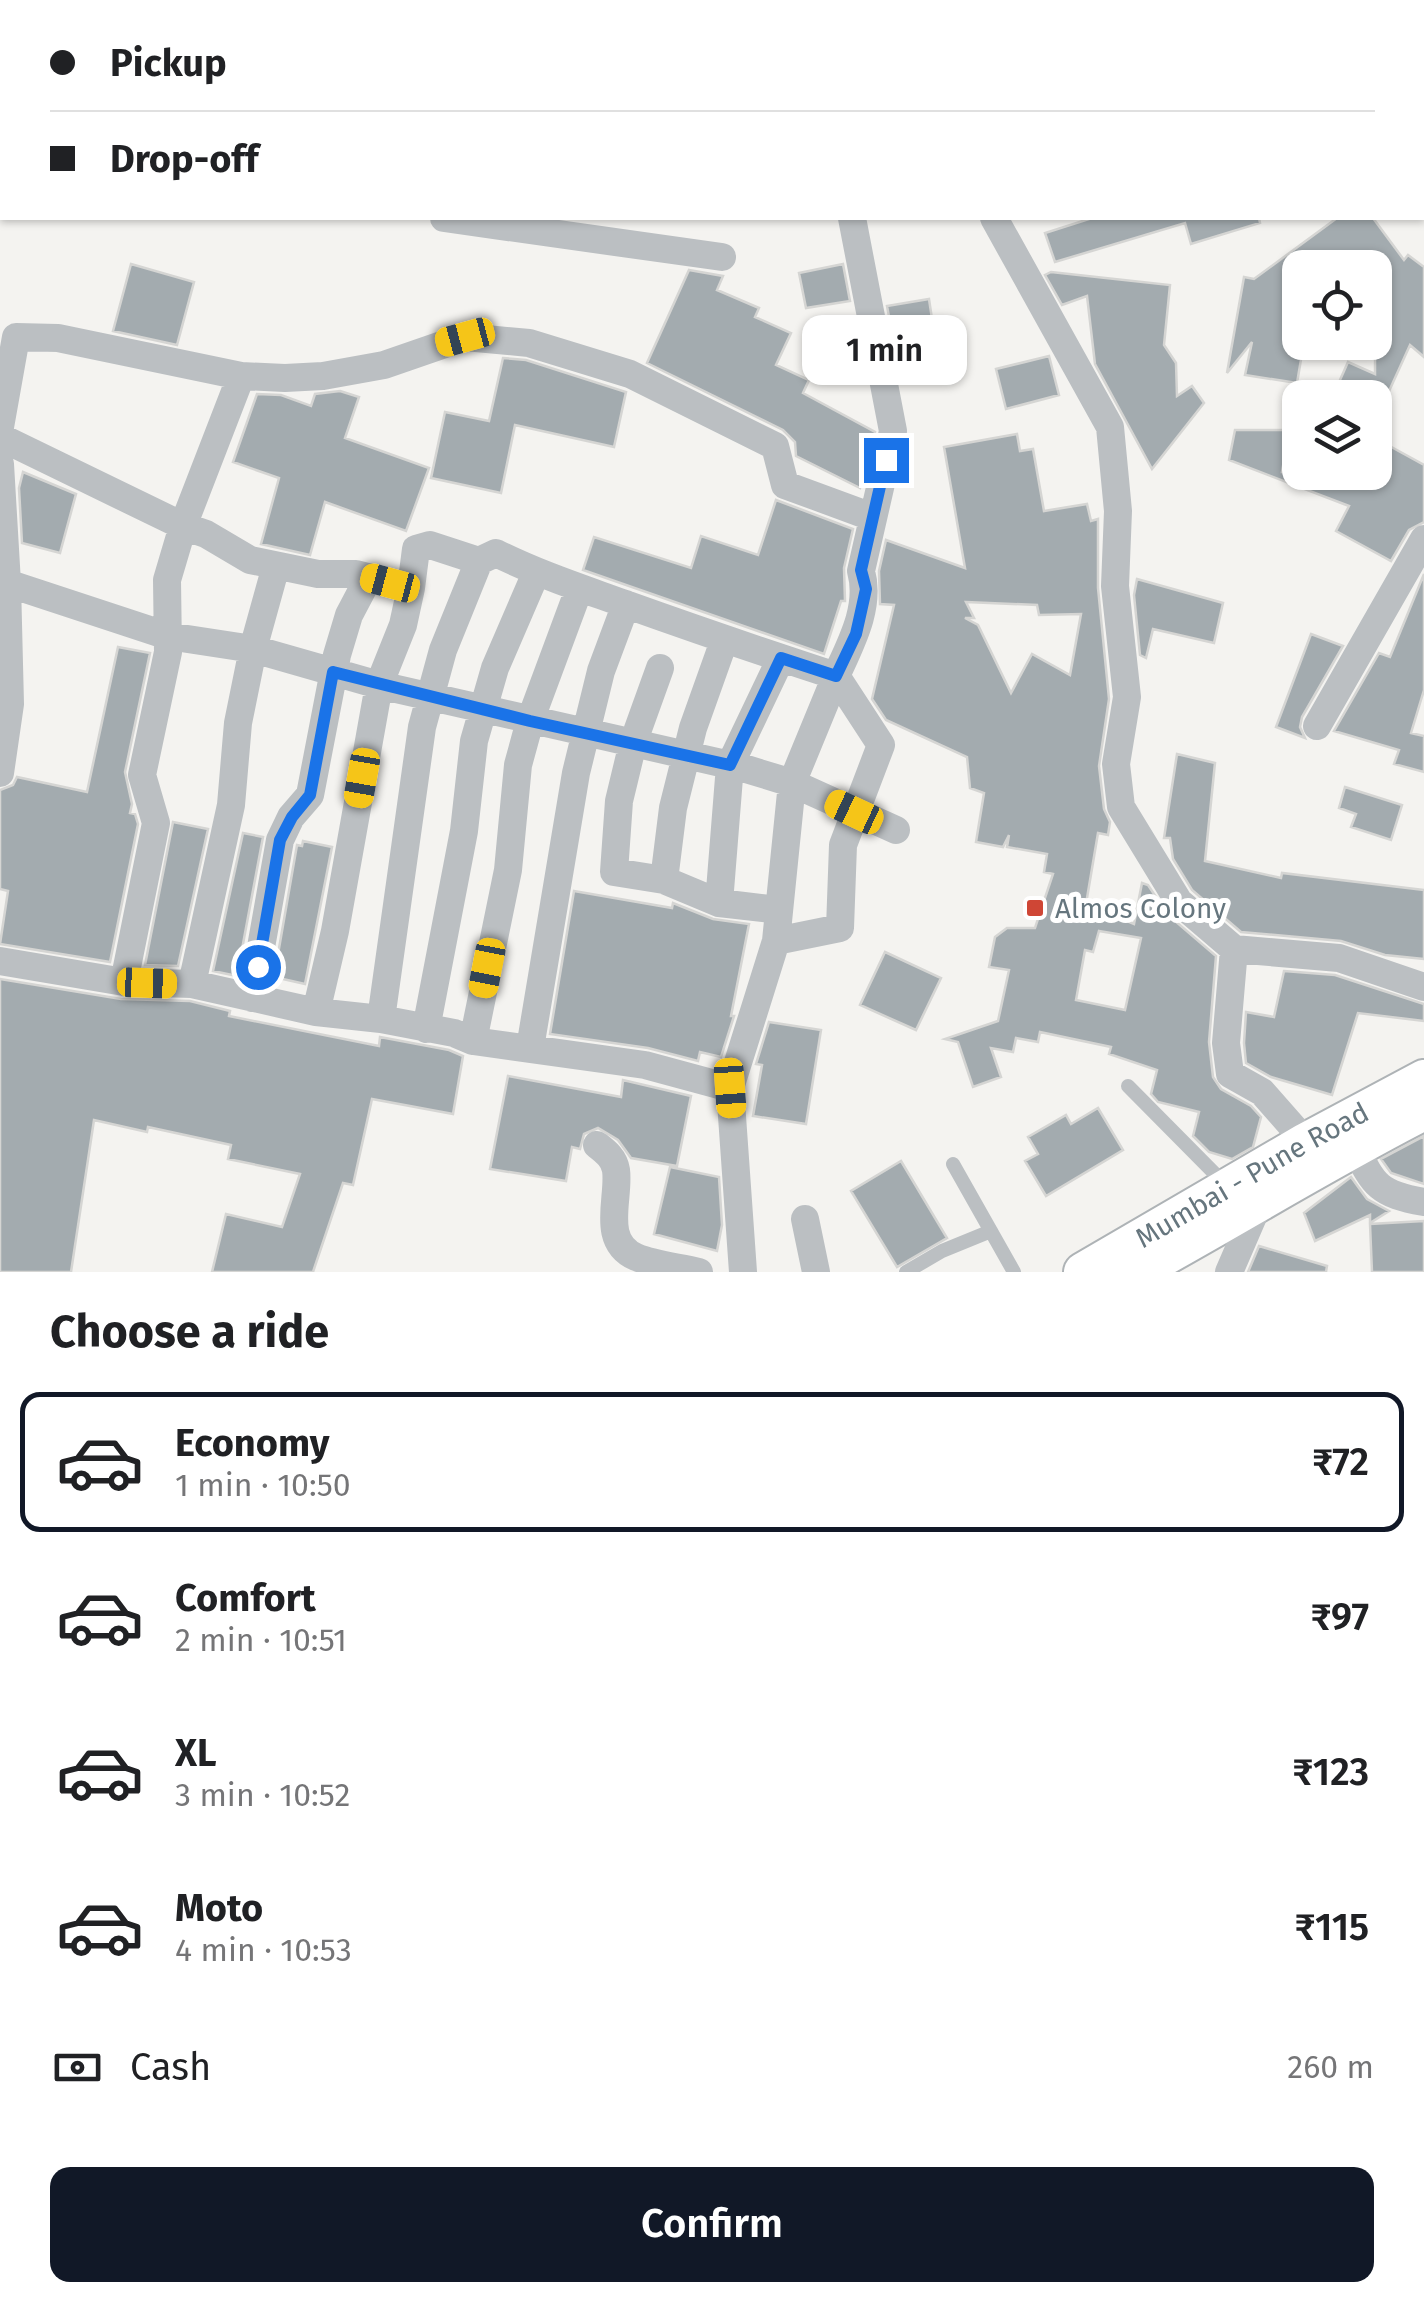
<!DOCTYPE html>
<html lang="en">
<head>
<meta charset="utf-8">
<style>
  body { margin:0; font-family:"Fira Sans",sans-serif; background:#f2f2f2; color:#202124; height:100vh; display:flex; flex-direction:column; font-size:38px; white-space:nowrap }
  * { box-sizing:border-box; margin:0 }
  p { font-size:32px; color:#757577 }
  .icon { flex:none; width:55px; height:55px; fill:none; stroke:currentColor; stroke-width:2; stroke-linecap:round; stroke-linejoin:round }
  .map { position:relative; height:1272px; overflow:hidden }
  .drawer { display:flex; flex-direction:column; background:#fff; flex:1 }
  .drawer>* { flex:none }
  .hud { position:absolute; left:0px; top:0px; width:1425px; height:220px; box-shadow:0 2px 8px #0004; display:grid; align-content:center; height:220px; padding:0 50px; background:#fff }
  .buttons { position:absolute; left:1282px; top:250px; display:grid; gap:20px }
  .buttons a { display:grid; place-items:center; width:110px; height:110px; border-radius:20px; background:#fff; box-shadow:0 2px 8px #0004; font-size:50px }
  .end { position:absolute; width:45px; height:45px; margin:-22px; border:12px solid #1a73e8; background:#fff; box-shadow:0 0 0 5px #fff }
  .from { border-radius:50% }
  .bubble { position:absolute; height:70px; border-radius:20px; background:#fff; box-shadow:0 2px 8px #0004; font-size:32px; font-weight:600; line-height:70px; text-align:center }
  .car { position:absolute; width:30px; height:60px; margin:-30px -15px; border-radius:12px; box-shadow:0 0 8px 2px #0007; background:linear-gradient(#f5c518 24%,#345 0 40%,#f5c518 0 76%,#345 0 86%,#f5c518 0) }
  .hud b { display:flex; align-items:center; gap:35px; height:95px; font-size:38px }
  .hud b+b { border-top:2px solid #e0e0e0 }
  .hud i { width:25px; height:25px; background:#202124 }
  ul { padding:0; list-style:none }
  li { display:flex; align-items:center; gap:30px; height:140px; margin:0 20px 15px; padding:0 30px; border:5px solid transparent; border-radius:20px }
  li div { flex:1 }
  li b { display:block; font-size:38px }
  li em { font-style:normal; font-weight:600 }
  li.active { border-color:#111827 }
  li>.icon { width:90px; height:90px; stroke-width:1.5 }
  h2 { padding:0 50px; font-size:45px; line-height:120px }
  .pay { display:flex; align-items:center; gap:25px; height:110px; padding:0 50px; font-size:38px }
  .pay p { margin-inline-start:auto }
  .action { display:flex; gap:20px; margin-top:auto; padding:20px 50px }
  .action a { flex:1; height:115px; border-radius:20px; background:#111827; color:#fff; font-size:40px; font-weight:600; line-height:115px; text-align:center }
  .map>svg:first-child { display:block }
</style>
</head>
<body>
<div class="map">
<svg width="1424" height="1272" viewBox="0 0 1424 1272">
  <rect width="100%" height="100%" fill="#f4f3f0"/>
  <path fill="#a3abaf" stroke="#d5d5d3" stroke-width="2.5" fill-rule="evenodd" d="M1092 218H1259L1260 223 1191 244 1185 223 1055 262 1045 233Z
    M1337 218H1373L1404 260 1408 255 1424 267V357L1410 345 1375 422V398H1332L1348 362 1375 374V268H1300V342H1304L1297 383 1245 375 1252 342 1227 373 1244 277 1254 279Z
    M131 264 194 282 177 345 113 331Z
    M843 264 850 301 806 308 799 273Z
    M689 270 723 276 717 290 759 308 755 317 791 333 776 365 809 380 803 393 875 432 860 488 796 456 795 442 783 430 647 363Z
    M1051 272 1170 285 1164 345 1176 363 1177 396 1192 386 1204 403 1152 469 1095 364 1087 296 1062 305 1045 275Z
    M929 299 934 332 893 338 887 306Z
    M1049 356 1059 395 1006 409 996 369Z
    M503 358 526 360 626 392 614 447 515 425 501 493 431 478 445 412 489 421Z
    M340 391 359 397 345 438 429 468 406 531 325 502 310 555 261 544 279 478 233 462 257 394 281 395 311 406 315 394Z
    M1235 430H1289L1282 472H1375V438L1424 465V522L1409 530 1391 561 1336 531 1349 506 1229 460Z
    M1017 434 1020 451 1033 449 1044 511 1087 504 1091 521 1098 519V588L1109 699 1099 766 1104 809 1110 822 1108 835 1098 833 1086 904 1134 924 1142 883 1148 885 1168 915 1216 956 1209 1042 1213 1077 1221 1089 1251 1106 1261 1117 1253 1147 1232 1159 1209 1152 1193 1136 1199 1112 1158 1102 1151 1094 1157 1070 1109 1054 1111 1047 1040 1032 1038 1042 1016 1038 1013 1052 991 1048 1001 1077 973 1087 958 1042 945 1039 998 1021 1009 970 989 967 995 937 1007 928H1035L1053 874 1044 872 1047 854 1007 847 1009 835 1003 847 976 842 984 793 970 788 967 757 886 720 872 699 894 605 880 604 879 571 886 540 965 568 944 447ZM966 602 1037 605 1039 615 1081 614 1070 675 1032 654 1011 693 978 625 965 618H974ZM1099 931 1141 938 1125 1010 1076 1000 1085 950 1093 952Z
    M23 472 76 494 60 553 22 543 19 488Z
    M776 500 853 529 844 568 845 601H841L824 654 583 570 594 537 691 568 701 536 758 555Z
    M1424 574V690L1411 733 1424 736V772L1394 764 1399 750 1334 731 1379 653 1390 657Z
    M1137 579 1223 603 1214 643 1153 629 1146 658 1140 655 1134 595Z
    M1311 634 1343 646 1302 717 1300 727 1305 738 1276 727Z
    M118 647 150 653 125 772 132 804 130 813 135 814 138 824 110 962 0 944 8 891 0 889V790L13 785 17 777 87 792Z
    M1177 754 1215 763 1205 861 1281 878 1282 873 1424 890V959L1385 955 1341 941 1241 932 1192 890 1173 859 1170 838H1164Z
    M1345 787 1402 805 1391 840 1351 827 1356 814 1339 808Z
    M173 822 208 829 178 966 145 965Z
    M243 833 263 837 237 976 213 971Z
    M303 841 332 847 305 984 274 977 297 845 302 846Z
    M574 891 672 908 673 903 713 919 749 924 731 1016H734L721 1057 700 1052 698 1061 648 1048 550 1034Z
    M885 952 941 978 916 1030 860 1005Z
    M1284 971 1335 975 1424 1004V1021L1358 1013 1332 1095 1271 1077 1246 1063 1244 1043 1246 1012 1274 1017Z
    M0 979 121 999 190 1001 230 1011 229 1016 379 1046 380 1037 449 1050 463 1056 453 1114 372 1099 353 1185 343 1183 313 1272H212L226 1214 282 1227 300 1174 228 1159 231 1145 148 1127 147 1132 94 1120 71 1272H0Z
    M769 1022 821 1030 806 1124 753 1116 762 1065 756 1064Z
    M508 1076 621 1097 623 1080 691 1096 677 1166 631 1158 618 1140 598 1128 584 1134 580 1149 572 1147 566 1181 490 1169Z
    M1098 1108 1123 1150 1046 1196 1025 1161 1038 1154 1028 1137 1066 1115 1071 1124Z
    M1424 1136V1184L1391 1173 1381 1159Z
    M901 1161 947 1238 897 1267 851 1191Z
    M670 1167 719 1177 722 1225 717 1251 654 1234Z
    M1351 1177 1367 1199 1389 1211 1370 1223V1215L1315 1241 1304 1213Z
    M1424 1221V1272H1372L1370 1224Z
    M1259 1246 1327 1266 1326 1272H1248Z"/>
  <g fill="none" stroke-linecap="round" stroke-linejoin="round">
    <defs>
      <g id="secondary">
        <path id="s1" d="M1083 1272 1306 1142 1424 1079"/>
        <path d="M1136 1272C1233 1219 1326 1161 1424 1111"/>
      </g>
    </defs>
    <use href="#secondary" stroke="#aeb3b6" stroke-width="42"/>
    <path stroke="#bbbfc2" stroke-width="14" d="M1422 33H1424
      M1128 1086 1228 1187
      M953 1164 1014 1272
      M906 1272 942 1251 991 1231"/>
    <path stroke="#bbbfc2" stroke-width="28" d="M804 0 805 2
      M0 31H2
      M0 151 2 152
      M444 218 722 257
      M994 218 1110 427 1118 511 1115 586 1127 697 1116 764 1121 807 1179 902 1234 949 1226 1043 1230 1074 1262 1092 1306 1142
      M0 427 16 337 58 338 241 376 285 378 323 376 384 365 465 337 529 343 630 374 775 446 785 485 872 517
      M0 437 183 526 206 534 250 560 318 574H356L411 588 416 549 430 545 479 561 496 553C538 574 581 588 625 604 695 629 765 653 836 676L792 783 776 941
      M0 464 7 583 168 636 253 649 379 685 743 768 792 783 896 830
      M660 668 633 743 619 801 614 872 664 880 719 903 779 910
      M1317 726 1424 539
      M0 773 10 704 7 583
      M664 880 673 808 693 728 724 641
      M719 903 730 765 781 658
      M1234 949 1339 958 1424 987
      M0 961 124 982 192 984 316 1012 381 1019 454 1033 473 1041 645 1065 730 1088 743 1272
      M124 982 156 823 142 775 168 652 167 580 183 526 241 376
      M192 984 231 805 238 723 253 649 276 566
      M252 998 280 840 291 817 310 795 337 655 349 615 369 577
      M316 1012 335 931 379 685 403 625 411 588
      M381 1019 422 727 443 650 479 561
      M426 1029 464 831 474 741 495 668 536 573
      M473 1041 508 870 518 765 530 721 579 589
      M530 1048 576 773 601 671 626 604
      M730 1088 776 941 840 928 843 845 881 745 836 676C851 643 871 607 861 571L893 431 852 218
      M597 1145C606 1152 614 1158 616 1170 620 1198 600 1241 636 1257 655 1265 679 1267 699 1272
      M1355 1147C1374 1186 1379 1194 1424 1202
      M805 1219 816 1272
      M1229 1272 1258 1205"/>
    <use href="#secondary" stroke="#fff" stroke-width="38"/>
  </g>
  <g fill="none" stroke-linecap="round" stroke-linejoin="round">
    <path stroke="#1a73e8" stroke-width="12" d="M258 967 280 840 292 817 310 795 333 672 530 721 730 765 781 658 836 676 856 634 866 589 861 570 886 460"/>
  </g>
  <rect fill="#cf4635" stroke="#fff" stroke-width="4" x="1025" y="898" width="20" height="20" rx="5"/>
  <g text-anchor="middle" dominant-baseline="central" stroke-width="10" stroke-linejoin="round" paint-order="stroke">
    <g font-size="28" fill="#66767e" stroke="#fff" text-anchor="start">
      <text x="1055" y="908">Almos Colony</text>
    </g>
    <g font-size="28" fill="#66767e" stroke="#fff">
      <text stroke="none"><textPath href="#s1" startOffset="195">Mumbai - Pune Road</textPath></text>
    </g>
  </g>
</svg>
<div class="buttons">
<a><svg class="icon" aria-label="locate" viewBox="0 0 24 24"><circle cx="12" cy="12" r="6"/><path d="M12 2v4M12 18v4M2 12h4M18 12h4"/></svg></a>
<a><svg class="icon" aria-label="layers" viewBox="0 0 24 24"><path d="M12 4l9 5-9 5-9-5zM3 14l9 5 9-5"/></svg></a>
</div>
<i class="end from" style="left:258px;top:967px"></i>
<i class="end" style="left:886px;top:460px"></i>
<div class="bubble" style="left:802px;top:315px;width:165px">1 min</div>
<i class="car" style="left:465px;top:337px;rotate:255deg"></i>
<i class="car" style="left:390px;top:583px;rotate:285deg"></i>
<i class="car" style="left:362px;top:778px;rotate:190deg"></i>
<i class="car" style="left:854px;top:812px;rotate:295deg"></i>
<i class="car" style="left:487px;top:968px;rotate:191deg"></i>
<i class="car" style="left:147px;top:983px;rotate:92deg"></i>
<i class="car" style="left:730px;top:1088px;rotate:176deg"></i>
<div class="hud">
<b><i class="from"></i>Pickup</b>
<b><i></i>Drop-off</b>
</div>
</div>
<section class="drawer">
<h2>Choose a ride</h2>
<ul>
<li class="active"><svg class="icon" aria-label="car" viewBox="0 0 24 24"><path d="M5 17H2v-5l4-1 3-4h7l3 4 3 1v5h-3M9 17h6M6 11h13"/><circle cx="7" cy="17" r="2"/><circle cx="17" cy="17" r="2"/></svg><div><b>Economy</b><p>1 min · 10:50</p></div><em>₹72</em></li>
<li><svg class="icon" aria-label="car" viewBox="0 0 24 24"><path d="M5 17H2v-5l4-1 3-4h7l3 4 3 1v5h-3M9 17h6M6 11h13"/><circle cx="7" cy="17" r="2"/><circle cx="17" cy="17" r="2"/></svg><div><b>Comfort</b><p>2 min · 10:51</p></div><em>₹97</em></li>
<li><svg class="icon" aria-label="car" viewBox="0 0 24 24"><path d="M5 17H2v-5l4-1 3-4h7l3 4 3 1v5h-3M9 17h6M6 11h13"/><circle cx="7" cy="17" r="2"/><circle cx="17" cy="17" r="2"/></svg><div><b>XL</b><p>3 min · 10:52</p></div><em>₹123</em></li>
<li><svg class="icon" aria-label="car" viewBox="0 0 24 24"><path d="M5 17H2v-5l4-1 3-4h7l3 4 3 1v5h-3M9 17h6M6 11h13"/><circle cx="7" cy="17" r="2"/><circle cx="17" cy="17" r="2"/></svg><div><b>Moto</b><p>4 min · 10:53</p></div><em>₹115</em></li>
</ul>
<div class="pay"><svg class="icon" aria-label="cash" viewBox="0 0 24 24"><path d="M3 7h18v10H3z"/><circle cx="12" cy="12" r="2"/></svg>Cash<p>260 m</p></div>
<div class="action"><a>Confirm</a></div>
</section>
</body>
</html>
